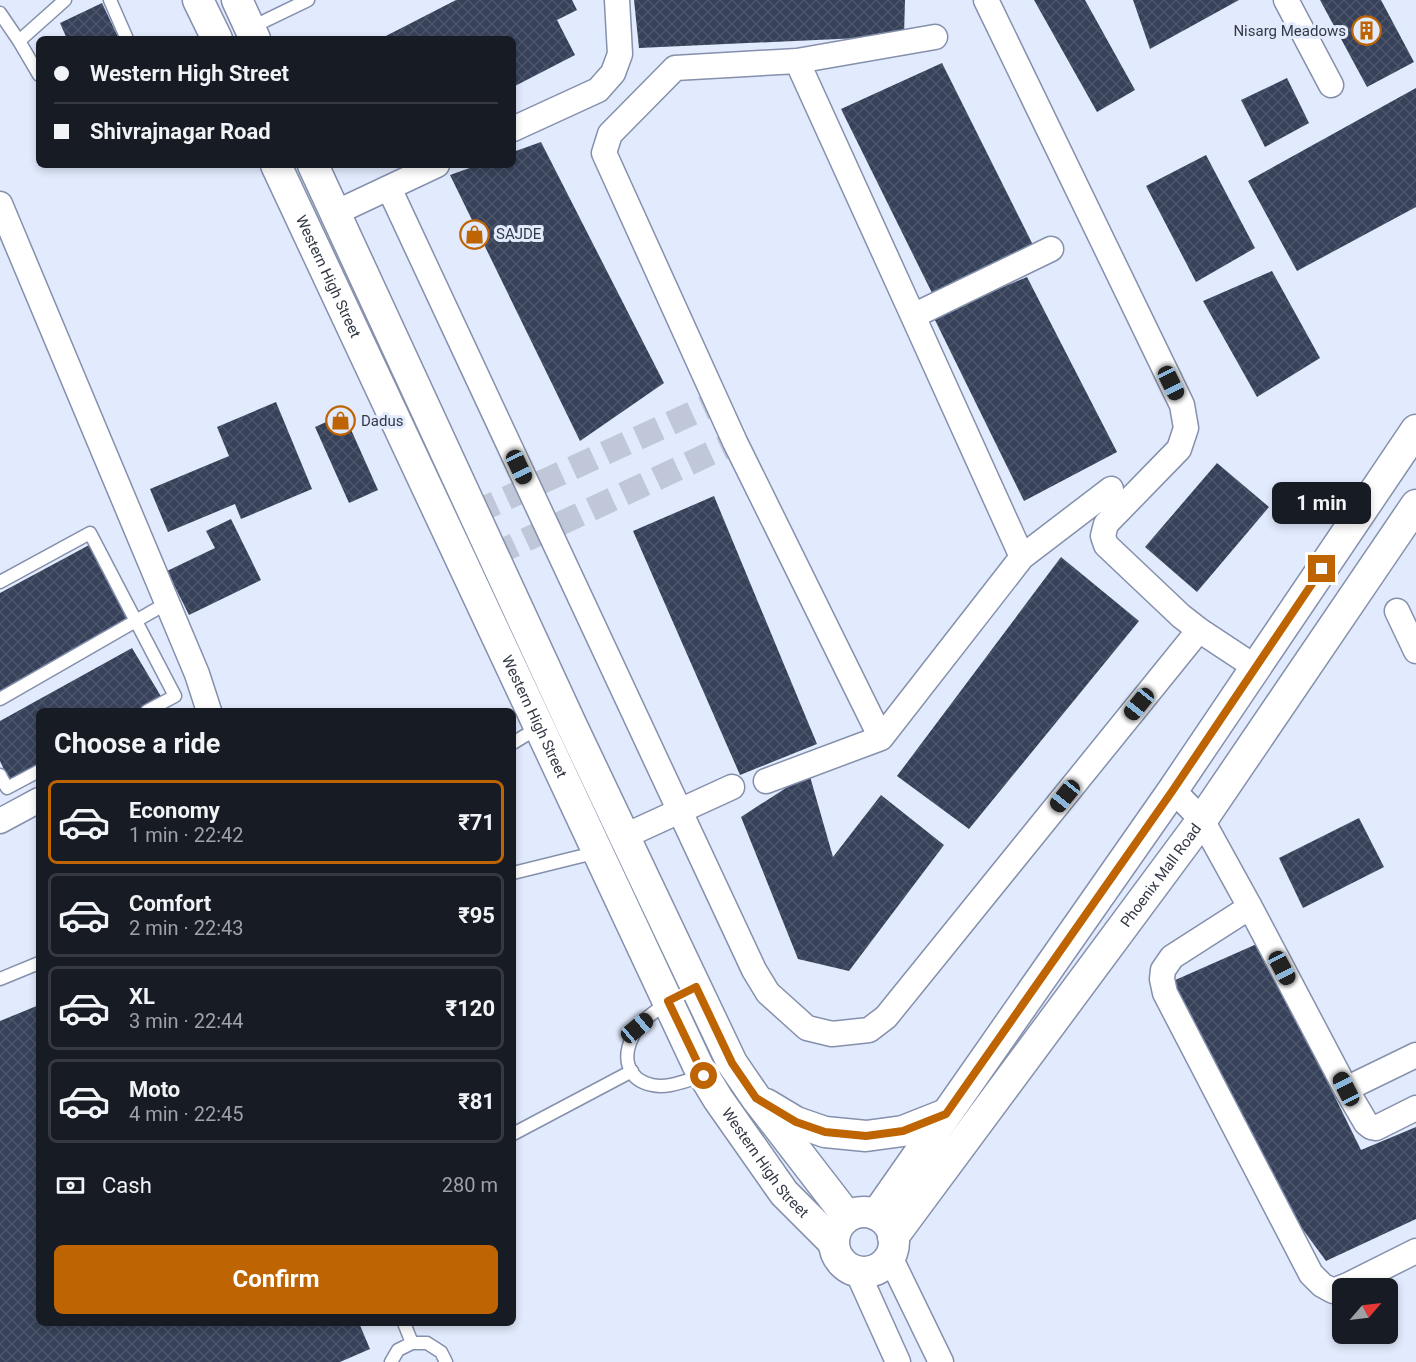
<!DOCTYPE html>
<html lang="en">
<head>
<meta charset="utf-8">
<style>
  body { margin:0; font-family:Roboto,sans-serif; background:#242831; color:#f1f3f6; height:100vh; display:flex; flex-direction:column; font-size:22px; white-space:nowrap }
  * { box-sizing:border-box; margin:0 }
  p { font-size:20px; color:#9ea1a6 }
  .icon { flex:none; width:33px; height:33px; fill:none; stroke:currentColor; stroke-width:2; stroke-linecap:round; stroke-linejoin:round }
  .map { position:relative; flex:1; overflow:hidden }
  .side { position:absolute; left:36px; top:708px; width:480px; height:618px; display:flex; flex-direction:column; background:#171b24; border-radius:9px; box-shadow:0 3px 9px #0003 }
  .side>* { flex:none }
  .top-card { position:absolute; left:36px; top:36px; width:480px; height:132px; border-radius:9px; box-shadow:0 3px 9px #0003; display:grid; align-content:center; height:132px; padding:0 18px; background:#171b24 }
  .needle { width:39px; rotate:62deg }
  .tools { position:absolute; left:1332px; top:1278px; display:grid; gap:12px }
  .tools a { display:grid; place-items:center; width:66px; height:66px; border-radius:9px; background:#171b24; box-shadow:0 3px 9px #0003; font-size:30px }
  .end { position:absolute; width:27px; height:27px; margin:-14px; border:8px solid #be6403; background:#fff; box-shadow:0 0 0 3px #fff }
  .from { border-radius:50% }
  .bubble { position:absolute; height:42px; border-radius:9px; background:#171b24; box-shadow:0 3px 9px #0003; font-size:20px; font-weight:700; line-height:42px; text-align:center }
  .car { position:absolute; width:18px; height:36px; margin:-18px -9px; border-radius:8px; box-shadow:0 0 4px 2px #0007; background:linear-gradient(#222 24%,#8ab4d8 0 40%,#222 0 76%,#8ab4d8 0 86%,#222 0) }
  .top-card b { display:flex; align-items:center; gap:21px; height:57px; font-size:22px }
  .top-card b+b { border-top:2px solid #363941 }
  .top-card i { width:15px; height:15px; background:#f1f3f6 }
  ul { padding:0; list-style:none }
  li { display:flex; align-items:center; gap:18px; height:84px; margin:0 12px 9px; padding:0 6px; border:3px solid #363941; border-radius:9px }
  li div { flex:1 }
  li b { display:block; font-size:22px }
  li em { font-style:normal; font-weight:700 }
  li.active { border-color:#be6403 }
  li>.icon { width:54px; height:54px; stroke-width:1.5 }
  h2 { padding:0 18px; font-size:27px; line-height:72px }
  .pay { display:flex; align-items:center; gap:15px; height:66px; padding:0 18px; font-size:22px }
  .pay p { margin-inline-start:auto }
  .primary-button { display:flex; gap:12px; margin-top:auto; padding:12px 18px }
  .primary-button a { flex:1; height:69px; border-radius:9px; background:#be6403; color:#fff; font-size:24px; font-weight:700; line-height:69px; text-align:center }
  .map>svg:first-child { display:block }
</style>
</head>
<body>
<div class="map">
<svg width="1416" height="1362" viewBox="0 0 1416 1362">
  <defs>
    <pattern id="building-cross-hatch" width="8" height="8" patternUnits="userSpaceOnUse" patternTransform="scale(1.5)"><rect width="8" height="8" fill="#37425a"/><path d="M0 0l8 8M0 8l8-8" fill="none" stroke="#4c566a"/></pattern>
  </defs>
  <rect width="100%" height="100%" fill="#e2eafd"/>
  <path fill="url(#building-cross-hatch)" d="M456 0H572L577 10 557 20 575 55 513 87V39H380Z
    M634 0H905L904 36 639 48Z
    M1034 0H1085L1135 90 1097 112Z
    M1133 0H1239L1150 49Z
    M1320 0H1381L1414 62 1367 87Z
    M102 3 119 39H67L60 23Z
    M942 63 1034 247 933 295 841 109Z
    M1287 78 1309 123 1265 147 1241 100Z
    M1416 88V207L1297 271 1248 181Z
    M541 142 664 383 580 441 450 175 478 165H513V152Z
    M1206 155 1255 248 1196 282 1146 186Z
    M1272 271 1320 358 1257 397 1203 301Z
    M1027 277 1117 452 1024 501 933 316Z
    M276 402 312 489 241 519 235 504 168 532 150 489 229 456 217 427Z
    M344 414 378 490 349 503 315 427Z
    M1217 463 1269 507 1197 592 1145 547Z
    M714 496 817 744 740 775 633 531Z
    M231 519 261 580 189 615 167 571 215 548 206 531Z
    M91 544 133 619 0 693V593Z
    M1061 557 1139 621 969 829 897 776Z
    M132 648 162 698 137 711H39V764L9 780 0 761V721Z
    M809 773 833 857 881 795 944 845 849 971 798 959 741 817Z
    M1359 818 1384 867 1303 908 1279 858Z
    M1259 943 1361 1150 1416 1127V1219L1326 1261 1279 1197 1173 981Z
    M39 1005V1323H359L370 1349 340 1362H0V1021Z"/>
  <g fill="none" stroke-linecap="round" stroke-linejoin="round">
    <path stroke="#bfc7d8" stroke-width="24" stroke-dasharray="24 12" stroke-linecap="butt" d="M474 513 717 402
      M493 555 735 442"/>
    <defs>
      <path id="service" d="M110 0 127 39
        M0 13 19 41 65 0
        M250 28 308 0
        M19 41 39 75
        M0 582 90 533 175 696 147 711
        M0 699 167 603
        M513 743 539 727
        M0 775 7 788 39 771
        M513 873 598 852
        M0 979 39 963
        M696 987C675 998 655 1009 638 1026 635 1030 634 1034 632 1038 622 1059 628 1080 652 1085 668 1089 687 1080 702 1076
        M513 1134 632 1071
        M404 1323 412 1343
        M391 1362 398 1350 412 1343H427L441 1352 446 1362"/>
      <path id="minor" d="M986 0 1182 405 1186 428 1179 449 1106 524 1103 536 1106 545 1181 616 1199 630 1255 667
        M1286 0 1331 85
        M797 61 913 316
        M513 129 598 90 613 73 620 54 617 0
        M389 188 754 970 768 993 807 1028 832 1034 869 1030 886 1017 1199 630
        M0 204 197 674 209 711
        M335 213 437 165
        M1022 557 913 316 1051 249
        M1397 611 1416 651
        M881 738 735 442 604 153 610 134 675 68 797 61 935 37
        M766 781 881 738 1022 557 1111 489
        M1173 790 1202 820 1250 907 1346 1089 1366 1123 1371 1127 1376 1128 1416 1108
        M0 821 39 800
        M625 836 732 787
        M1250 907 1172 957 1163 970 1162 979 1165 993 1311 1274 1322 1285 1333 1291 1348 1285 1416 1251
        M1346 1089 1416 1055
        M890 1257 941 1362
        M857 1271 898 1362"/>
      <g id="tertiary">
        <path d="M198 0 217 39"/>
        <path d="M237 0 255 39"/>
        <path id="s1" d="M276 165 698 1066 718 1099 784 1193 833 1242"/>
        <path d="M313 165 572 726 732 1063 756 1098 847 1216"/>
        <path d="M766 1104 796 1122 825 1132 866 1136 903 1131 946 1114"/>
        <circle cx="864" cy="1242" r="30"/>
        <path d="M876 1215 1173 790 1416 430"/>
        <path id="s2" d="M893 1237 1202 820 1416 505"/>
      </g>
    </defs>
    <use href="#service" stroke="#8490ac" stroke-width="15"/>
    <use href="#minor" stroke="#8490ac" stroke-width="27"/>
    <use href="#tertiary" stroke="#8490ac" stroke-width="33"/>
    <use href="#service" stroke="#fff" stroke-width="12"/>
    <use href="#minor" stroke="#fff" stroke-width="24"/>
    <use href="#tertiary" stroke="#fff" stroke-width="30"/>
  </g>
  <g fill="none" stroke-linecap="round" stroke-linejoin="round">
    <path stroke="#be6403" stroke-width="8" d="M704 1076 668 1001 696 987 732 1063 756 1098 796 1122 825 1132 866 1136 903 1131 946 1114 1173 790 1322 569"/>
  </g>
  <defs>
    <symbol id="building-ring" viewBox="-11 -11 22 22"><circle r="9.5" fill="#e2eafd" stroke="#be6403" stroke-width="1.5"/><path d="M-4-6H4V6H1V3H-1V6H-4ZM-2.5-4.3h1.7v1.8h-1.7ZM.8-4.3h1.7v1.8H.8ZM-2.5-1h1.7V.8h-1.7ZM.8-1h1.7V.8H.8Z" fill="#be6403"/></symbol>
    <symbol id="shop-ring" viewBox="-11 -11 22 22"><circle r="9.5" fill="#e2eafd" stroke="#be6403" stroke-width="1.5"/><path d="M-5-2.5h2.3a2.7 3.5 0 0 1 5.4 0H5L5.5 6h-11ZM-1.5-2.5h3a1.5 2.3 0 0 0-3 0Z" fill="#be6403"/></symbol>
  </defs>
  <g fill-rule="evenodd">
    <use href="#building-ring" x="1350" y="14" width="33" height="33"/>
    <use href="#shop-ring" x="458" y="218" width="33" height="33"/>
    <use href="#shop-ring" x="324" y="404" width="33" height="33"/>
  </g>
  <g text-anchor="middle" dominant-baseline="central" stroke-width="6" stroke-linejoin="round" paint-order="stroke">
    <g font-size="15" fill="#343945" stroke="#e2eafd" text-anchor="start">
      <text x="1346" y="31" text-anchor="end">Nisarg Meadows</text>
      <text x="496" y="234">SAJDE</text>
      <text x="361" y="421">Dadus</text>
    </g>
    <g font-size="15" fill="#343945" stroke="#e2eafd">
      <text stroke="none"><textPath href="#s1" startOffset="123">Western High Street</textPath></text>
      <text stroke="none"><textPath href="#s1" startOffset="609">Western High Street</textPath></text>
      <text stroke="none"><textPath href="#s2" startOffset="450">Phoenix Mall Road</textPath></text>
      <text stroke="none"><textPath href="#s1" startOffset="1113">Western High Street</textPath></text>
    </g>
  </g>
</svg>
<div class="tools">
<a><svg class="needle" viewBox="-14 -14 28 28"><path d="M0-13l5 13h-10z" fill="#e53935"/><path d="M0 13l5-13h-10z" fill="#9ea1a6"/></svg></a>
</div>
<i class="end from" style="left:704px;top:1076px"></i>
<i class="end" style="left:1322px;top:569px"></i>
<div class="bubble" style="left:1272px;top:482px;width:99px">1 min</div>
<i class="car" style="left:1171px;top:383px;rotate:154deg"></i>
<i class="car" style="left:519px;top:467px;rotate:155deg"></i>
<i class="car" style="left:1139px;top:704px;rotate:219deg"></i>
<i class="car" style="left:1065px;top:796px;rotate:219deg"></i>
<i class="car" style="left:1282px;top:968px;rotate:152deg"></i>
<i class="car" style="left:637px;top:1028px;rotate:50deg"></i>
<i class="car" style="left:1346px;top:1089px;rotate:333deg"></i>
<div class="top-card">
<b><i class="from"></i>Western High Street</b>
<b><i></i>Shivrajnagar Road</b>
</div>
<section class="side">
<h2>Choose a ride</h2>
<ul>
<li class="active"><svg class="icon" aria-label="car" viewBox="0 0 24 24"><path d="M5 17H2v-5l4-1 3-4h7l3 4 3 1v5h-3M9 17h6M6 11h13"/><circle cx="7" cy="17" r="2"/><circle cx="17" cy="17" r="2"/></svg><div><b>Economy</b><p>1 min · 22:42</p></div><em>₹71</em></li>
<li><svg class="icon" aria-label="car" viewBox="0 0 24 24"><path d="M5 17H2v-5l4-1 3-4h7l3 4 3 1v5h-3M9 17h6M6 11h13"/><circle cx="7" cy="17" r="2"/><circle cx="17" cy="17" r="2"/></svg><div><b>Comfort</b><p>2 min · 22:43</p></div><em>₹95</em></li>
<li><svg class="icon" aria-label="car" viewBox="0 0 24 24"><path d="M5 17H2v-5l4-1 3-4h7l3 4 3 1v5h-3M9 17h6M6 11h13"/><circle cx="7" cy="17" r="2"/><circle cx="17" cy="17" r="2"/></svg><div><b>XL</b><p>3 min · 22:44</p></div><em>₹120</em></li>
<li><svg class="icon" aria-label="car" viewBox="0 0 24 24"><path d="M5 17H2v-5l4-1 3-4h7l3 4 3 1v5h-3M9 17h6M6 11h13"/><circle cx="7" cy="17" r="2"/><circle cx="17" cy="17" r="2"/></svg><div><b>Moto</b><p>4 min · 22:45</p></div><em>₹81</em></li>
</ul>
<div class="pay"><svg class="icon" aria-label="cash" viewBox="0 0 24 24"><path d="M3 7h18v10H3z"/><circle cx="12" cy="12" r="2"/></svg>Cash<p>280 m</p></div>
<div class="primary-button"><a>Confirm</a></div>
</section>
</div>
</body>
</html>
